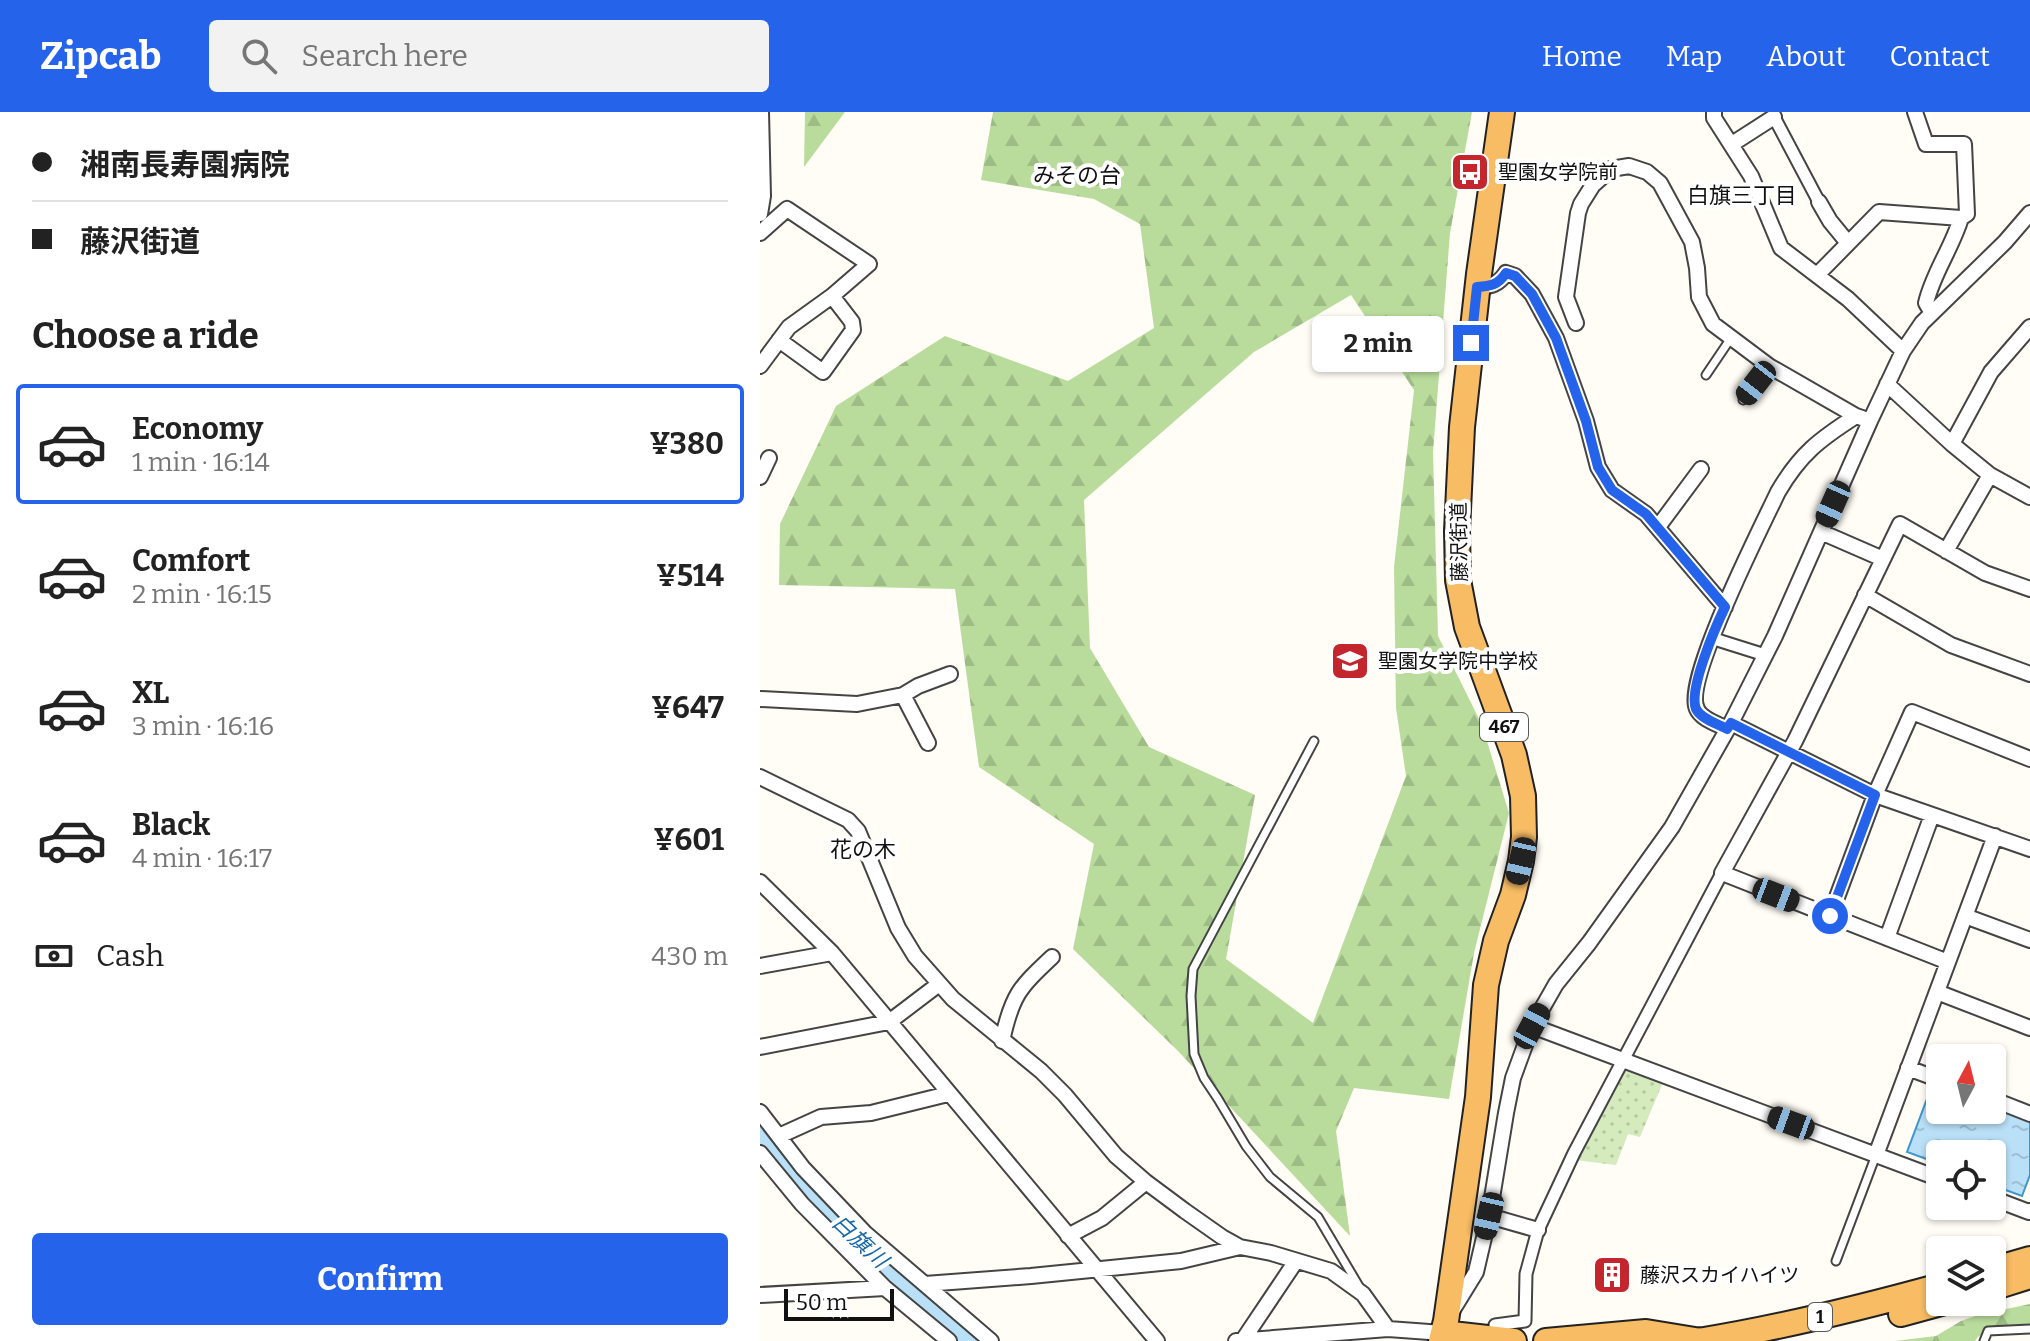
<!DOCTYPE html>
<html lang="en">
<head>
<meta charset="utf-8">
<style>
  body { margin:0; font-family:Bitter,"Noto Sans JP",serif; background:#f2f2f2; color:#222; height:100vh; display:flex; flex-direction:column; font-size:30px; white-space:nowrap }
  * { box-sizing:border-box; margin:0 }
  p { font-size:26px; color:#767676 }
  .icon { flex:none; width:44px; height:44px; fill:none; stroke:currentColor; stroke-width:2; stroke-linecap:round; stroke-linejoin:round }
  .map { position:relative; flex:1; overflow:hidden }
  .drawer { display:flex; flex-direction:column; background:#fff; width:760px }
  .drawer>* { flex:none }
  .top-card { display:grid; align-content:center; height:176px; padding:0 32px; background:#fff }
  .needle { width:52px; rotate:7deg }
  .buttons { position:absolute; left:1166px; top:932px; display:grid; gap:16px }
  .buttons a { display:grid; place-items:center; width:80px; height:80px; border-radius:8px; background:#fff; box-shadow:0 2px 6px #0004; font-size:40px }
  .scale { position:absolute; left:24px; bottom:20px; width:110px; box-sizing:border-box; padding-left:8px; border:4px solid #111; border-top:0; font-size:22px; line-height:28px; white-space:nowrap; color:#111; -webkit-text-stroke:6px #fff; paint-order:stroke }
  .end { position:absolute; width:36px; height:36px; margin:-18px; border:10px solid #2563eb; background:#fff; box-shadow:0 0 0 4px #fff }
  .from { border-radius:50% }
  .bubble { position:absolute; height:56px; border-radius:8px; background:#fff; box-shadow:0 2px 6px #0004; font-size:26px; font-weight:700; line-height:56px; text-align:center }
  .car { position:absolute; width:24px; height:48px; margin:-24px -12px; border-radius:10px; box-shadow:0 0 6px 2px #0007; background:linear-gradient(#222 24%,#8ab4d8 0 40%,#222 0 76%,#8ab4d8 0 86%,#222 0) }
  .top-card b { display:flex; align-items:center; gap:28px; height:76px; font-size:30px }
  .top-card b+b { border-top:2px solid #e0e0e0 }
  .top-card i { width:20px; height:20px; background:#222 }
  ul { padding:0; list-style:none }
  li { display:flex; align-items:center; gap:24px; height:120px; margin:0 16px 12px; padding:0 16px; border:4px solid transparent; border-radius:8px }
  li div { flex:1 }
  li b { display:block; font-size:30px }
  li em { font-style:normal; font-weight:700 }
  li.selected { border-color:#2563eb }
  li>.icon { width:72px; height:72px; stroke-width:1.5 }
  h2 { padding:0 32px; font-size:36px; line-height:96px }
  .pay { display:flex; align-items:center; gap:20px; height:88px; padding:0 32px; font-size:30px }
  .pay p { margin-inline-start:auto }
  .primary-button { display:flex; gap:16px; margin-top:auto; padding:16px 32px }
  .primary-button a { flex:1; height:92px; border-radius:8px; background:#2563eb; color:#fff; font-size:32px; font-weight:700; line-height:92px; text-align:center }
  header { display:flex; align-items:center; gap:48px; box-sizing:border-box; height:112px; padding:0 40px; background:#2563eb; color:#fff }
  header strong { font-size:38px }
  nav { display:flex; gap:44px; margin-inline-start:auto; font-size:28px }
  .search { width:560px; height:72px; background:#f2f2f2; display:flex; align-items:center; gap:20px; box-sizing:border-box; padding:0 28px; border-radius:8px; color:#767676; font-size:30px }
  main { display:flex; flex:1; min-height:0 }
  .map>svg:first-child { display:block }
</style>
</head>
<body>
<header>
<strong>Zipcab</strong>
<div class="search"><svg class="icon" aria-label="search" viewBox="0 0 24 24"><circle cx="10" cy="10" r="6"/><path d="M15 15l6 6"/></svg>Search here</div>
<nav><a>Home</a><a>Map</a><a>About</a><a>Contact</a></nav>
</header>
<main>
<section class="drawer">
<div class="top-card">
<b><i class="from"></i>湘南長寿園病院</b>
<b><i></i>藤沢街道</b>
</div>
<h2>Choose a ride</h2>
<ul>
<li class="selected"><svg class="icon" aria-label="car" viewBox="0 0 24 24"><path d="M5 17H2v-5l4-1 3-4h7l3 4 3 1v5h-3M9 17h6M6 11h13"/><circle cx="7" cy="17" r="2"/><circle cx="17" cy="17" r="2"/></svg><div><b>Economy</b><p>1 min · 16:14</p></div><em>¥380</em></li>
<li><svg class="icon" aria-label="car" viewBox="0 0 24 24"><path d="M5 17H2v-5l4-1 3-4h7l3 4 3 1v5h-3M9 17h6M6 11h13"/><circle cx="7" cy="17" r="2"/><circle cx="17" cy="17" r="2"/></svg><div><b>Comfort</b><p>2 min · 16:15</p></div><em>¥514</em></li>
<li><svg class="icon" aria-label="car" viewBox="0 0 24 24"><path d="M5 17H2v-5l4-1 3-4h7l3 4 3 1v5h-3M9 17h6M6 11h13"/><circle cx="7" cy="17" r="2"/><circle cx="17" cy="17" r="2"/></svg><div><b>XL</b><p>3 min · 16:16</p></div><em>¥647</em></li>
<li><svg class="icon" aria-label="car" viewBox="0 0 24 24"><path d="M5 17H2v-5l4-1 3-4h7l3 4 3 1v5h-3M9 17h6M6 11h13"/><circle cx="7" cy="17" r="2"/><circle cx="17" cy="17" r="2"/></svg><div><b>Black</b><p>4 min · 16:17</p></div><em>¥601</em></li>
</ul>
<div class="pay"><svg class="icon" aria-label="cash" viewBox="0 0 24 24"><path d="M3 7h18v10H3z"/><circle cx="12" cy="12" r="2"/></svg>Cash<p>430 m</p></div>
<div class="primary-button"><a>Confirm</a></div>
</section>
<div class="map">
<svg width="1270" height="1229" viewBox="0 0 1270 1229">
  <defs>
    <pattern id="forest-firs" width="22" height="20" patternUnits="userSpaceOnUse" patternTransform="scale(2)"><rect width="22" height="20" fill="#b9dc9c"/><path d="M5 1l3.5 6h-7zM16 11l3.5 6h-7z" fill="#9ebc85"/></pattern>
    <pattern id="park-dots" width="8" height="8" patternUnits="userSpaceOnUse" patternTransform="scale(2)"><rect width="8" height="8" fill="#d5ebbd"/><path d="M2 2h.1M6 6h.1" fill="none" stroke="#b6c8a1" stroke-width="1.8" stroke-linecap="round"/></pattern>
    <pattern id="water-ripples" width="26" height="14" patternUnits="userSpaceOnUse" patternTransform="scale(2)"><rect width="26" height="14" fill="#b9e0f7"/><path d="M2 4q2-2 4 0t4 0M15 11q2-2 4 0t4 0" fill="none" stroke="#9ebfd3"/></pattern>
  </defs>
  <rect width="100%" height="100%" fill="#fffdf5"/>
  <path fill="url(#forest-firs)" fill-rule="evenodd" d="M45 0H85L44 55Z
    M233 0H712L690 121 673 340 678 524 722 613 749 701 714 841 689 987 594 976 576 1019 590 1124 418 939 313 837 334 732 219 655 195 477 19 473 20 412 76 294 185 224 308 269 394 216 380 112 334 87 221 68ZM591 183 654 278 634 455 636 596 646 664 553 911 466 847 495 683 389 635 330 536 324 388 494 240Z
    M1270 1192V1212C1253 1214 1224 1213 1215 1229H1135L1176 1224 1201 1209 1218 1203Z"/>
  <path fill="url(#park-dots)" d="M861 952 904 968 880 1025 868 1022 856 1053 815 1048Z"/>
  <path fill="url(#water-ripples)" stroke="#3f96cf" stroke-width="2" d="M1176 963 1180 965V998H1232V986L1270 1001V1063L1262 1084 1232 1073V1042H1180V1052L1147 1040Z"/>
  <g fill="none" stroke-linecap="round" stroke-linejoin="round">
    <path stroke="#b9e0f7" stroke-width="26" d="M0 1018C57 1100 134 1165 210 1229"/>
    <defs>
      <path id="service" d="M946 263 971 226
        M983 288 1009 254
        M554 629 433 857 431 884 434 942 444 966 458 987 486 1034 510 1065 558 1105 600 1176
        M1076 1149 1116 1043
        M1224 1229 1228 1219 1270 1217"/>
      <path id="pedestrian" d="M1014 5 1059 90
        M951 526 1005 543
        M735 1213 765 1209 766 1162 778 1118 814 1041 962 761"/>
      <path id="minor" d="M954 0V6L991 64 1021 136 1088 187 1143 239
        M1155 0 1166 32H1204L1207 102 1201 106C1192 136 1173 161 1166 191L1172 201
        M972 32 1014 5
        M1059 90 1070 109 1088 131
        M0 102 3 84 1 0
        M0 121 27 97 109 152 72 184 29 215 0 254
        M1058 162 1119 100 1201 106
        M717 175C731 174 738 173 746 161L755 164 772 182 796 226 826 309 838 355 852 378 886 402 965 495
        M816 211 806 185 818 101 821 92 833 73 851 57 869 54 887 60 900 71 932 130 937 156 939 185 953 212 1009 254 1096 304
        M19 228 63 260 93 218 92 210 72 184
        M1127 272 1192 332 1230 363 1270 385
        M1192 332 1231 260 1270 215
        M0 365 9 346
        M898 415 941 357
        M1061 420 1123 447
        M1186 439 1230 363
        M1105 483 1191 533 1270 562
        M143 583 168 631
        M0 587 97 592 143 583 158 574 190 562
        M971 611 1115 683 1270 737
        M967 617C958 612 941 607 937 597 923 569 1002 414 1018 380 1040 342 1060 327 1096 304L1102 306
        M0 665 88 708 98 719 138 816 155 844 193 887 281 959 305 983 356 1044 386 1070 425 1099 462 1125 480 1135 511 1141 571 1159 603 1182 628 1217
        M0 770 72 841 397 1229
        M1070 804 1115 683 1152 600 1270 647
        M1205 804 1270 828
        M1127 826 1172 703
        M1188 850 962 761 1035 629 1140 412 1225 461 1270 477
        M0 854 72 841
        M1177 880 1270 916
        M772 914 1180 1067
        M242 929C252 883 259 876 292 845
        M0 935 129 910 179 872
        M1148 956 1180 968
        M1232 987 1270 1002
        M0 1000 43 1056 105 1121 231 1229
        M19 1024 61 1005 111 1001 188 982
        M0 1041 42 1092 125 1176 189 1229
        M1116 1043 1235 724
        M1232 1086 1269 1100 1270 1099
        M729 1104 778 1118
        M308 1124 342 1106 386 1070
        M165 1172 271 1164 421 1149 480 1135
        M0 1183 125 1176
        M692 1199 716 1160 729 1104 746 1001 753 966 772 914 796 872 829 831 912 715 971 611 1015 524 1110 309 1143 239 1162 211 1245 130 1270 101
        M483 1228 536 1149
        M476 1229 628 1217 683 1221"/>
      <path id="trunk" d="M1232 1158 1270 1147
        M1232 1176 1270 1164
        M1141 1202 1185 1190
        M683 1221 754 1229
        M681 1229 686 1209 718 985 726 873 736 829 753 783 761 749 764 725 763 684 754 643 707 515 698 468 697 419 702 315 719 162 742 0
        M786 1229 886 1220 941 1229
        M938 1229C1020 1216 1100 1196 1180 1174"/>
    </defs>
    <use href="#service" stroke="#444" stroke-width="11"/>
    <use href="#pedestrian" stroke="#444" stroke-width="15"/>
    <use href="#minor" stroke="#444" stroke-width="18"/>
    <use href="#trunk" stroke="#222" stroke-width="28"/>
    <use href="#service" stroke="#fff" stroke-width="7"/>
    <use href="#pedestrian" stroke="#fff" stroke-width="11"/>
    <use href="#minor" stroke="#fff" stroke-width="14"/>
    <use href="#trunk" stroke="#f7bc64" stroke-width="24"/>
  </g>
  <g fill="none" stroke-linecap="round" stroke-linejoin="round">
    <path stroke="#2563eb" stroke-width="10" d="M711 231 717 175C731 174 738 173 746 161L755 164 772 182 796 226 826 309 838 355 852 378 886 402 965 495C956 514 928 578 936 597 941 607 958 612 967 617L971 611 1115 683 1070 804"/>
  </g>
  <defs>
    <symbol id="bus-square" viewBox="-11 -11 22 22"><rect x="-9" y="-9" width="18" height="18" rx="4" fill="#c4262e" stroke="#fff"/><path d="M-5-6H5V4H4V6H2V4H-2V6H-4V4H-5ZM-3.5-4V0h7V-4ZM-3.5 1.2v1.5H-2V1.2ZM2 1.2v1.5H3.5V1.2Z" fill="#fff"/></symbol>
    <symbol id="school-square" viewBox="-11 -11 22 22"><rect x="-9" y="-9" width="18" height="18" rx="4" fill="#c4262e" stroke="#fff"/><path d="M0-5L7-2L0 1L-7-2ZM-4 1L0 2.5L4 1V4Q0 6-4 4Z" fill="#fff"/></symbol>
    <symbol id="building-square" viewBox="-11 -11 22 22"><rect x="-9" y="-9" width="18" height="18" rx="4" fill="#c4262e" stroke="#fff"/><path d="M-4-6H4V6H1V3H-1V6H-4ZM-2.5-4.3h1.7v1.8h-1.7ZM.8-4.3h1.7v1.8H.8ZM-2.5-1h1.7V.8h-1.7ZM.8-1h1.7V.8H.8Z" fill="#fff"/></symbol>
  </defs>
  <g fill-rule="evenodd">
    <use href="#bus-square" x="688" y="38" width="44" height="44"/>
    <use href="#school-square" x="568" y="527" width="44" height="44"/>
    <use href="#building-square" x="830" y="1141" width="44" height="44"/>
  </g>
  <g text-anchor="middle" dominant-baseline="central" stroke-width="8" stroke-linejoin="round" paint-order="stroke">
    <g fill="#fff" stroke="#585858" stroke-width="2">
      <rect x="720" y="601" width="48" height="28" rx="6"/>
      <rect x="1048" y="1191" width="24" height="28" rx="6"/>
    </g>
    <g font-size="18" font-weight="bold" fill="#111">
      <text x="744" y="615">467</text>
      <text x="1060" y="1205">1</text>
    </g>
    <g font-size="20" fill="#111" stroke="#fff" text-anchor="start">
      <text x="738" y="60">聖園女学院前</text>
      <text x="618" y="549">聖園女学院中学校</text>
      <text x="880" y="1163">藤沢スカイハイツ</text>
    </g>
    <g font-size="20" fill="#111" stroke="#fff">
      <text transform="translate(699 430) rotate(-91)">藤沢街道</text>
    </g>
    <g font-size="22" fill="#111" stroke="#fff">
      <text x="317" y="63">みその台</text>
      <text x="982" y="83">白旗三丁目</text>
      <text x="103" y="737">花の木</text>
    </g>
    <g font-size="22" font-style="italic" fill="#1768a6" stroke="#fff">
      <text transform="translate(100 1129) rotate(43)">白旗川</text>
    </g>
  </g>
</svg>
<div class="buttons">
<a><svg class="needle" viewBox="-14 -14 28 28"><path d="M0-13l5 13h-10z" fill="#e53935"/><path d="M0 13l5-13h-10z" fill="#767676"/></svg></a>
<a><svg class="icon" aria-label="locate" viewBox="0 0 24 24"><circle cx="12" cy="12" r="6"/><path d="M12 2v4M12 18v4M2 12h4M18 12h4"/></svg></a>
<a><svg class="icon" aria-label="layers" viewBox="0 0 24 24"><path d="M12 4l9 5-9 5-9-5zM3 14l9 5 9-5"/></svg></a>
</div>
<div class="scale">50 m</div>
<i class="end from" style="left:1070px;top:804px"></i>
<i class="end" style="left:711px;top:231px"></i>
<div class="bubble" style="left:552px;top:204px;width:132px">2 min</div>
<i class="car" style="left:996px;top:271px;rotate:218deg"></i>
<i class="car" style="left:1073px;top:392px;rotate:204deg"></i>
<i class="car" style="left:761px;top:749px;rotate:193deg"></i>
<i class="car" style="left:1016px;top:783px;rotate:111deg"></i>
<i class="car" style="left:772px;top:914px;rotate:28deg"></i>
<i class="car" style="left:1031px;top:1011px;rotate:290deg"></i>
<i class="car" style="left:729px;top:1104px;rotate:193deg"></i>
</div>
</main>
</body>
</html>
